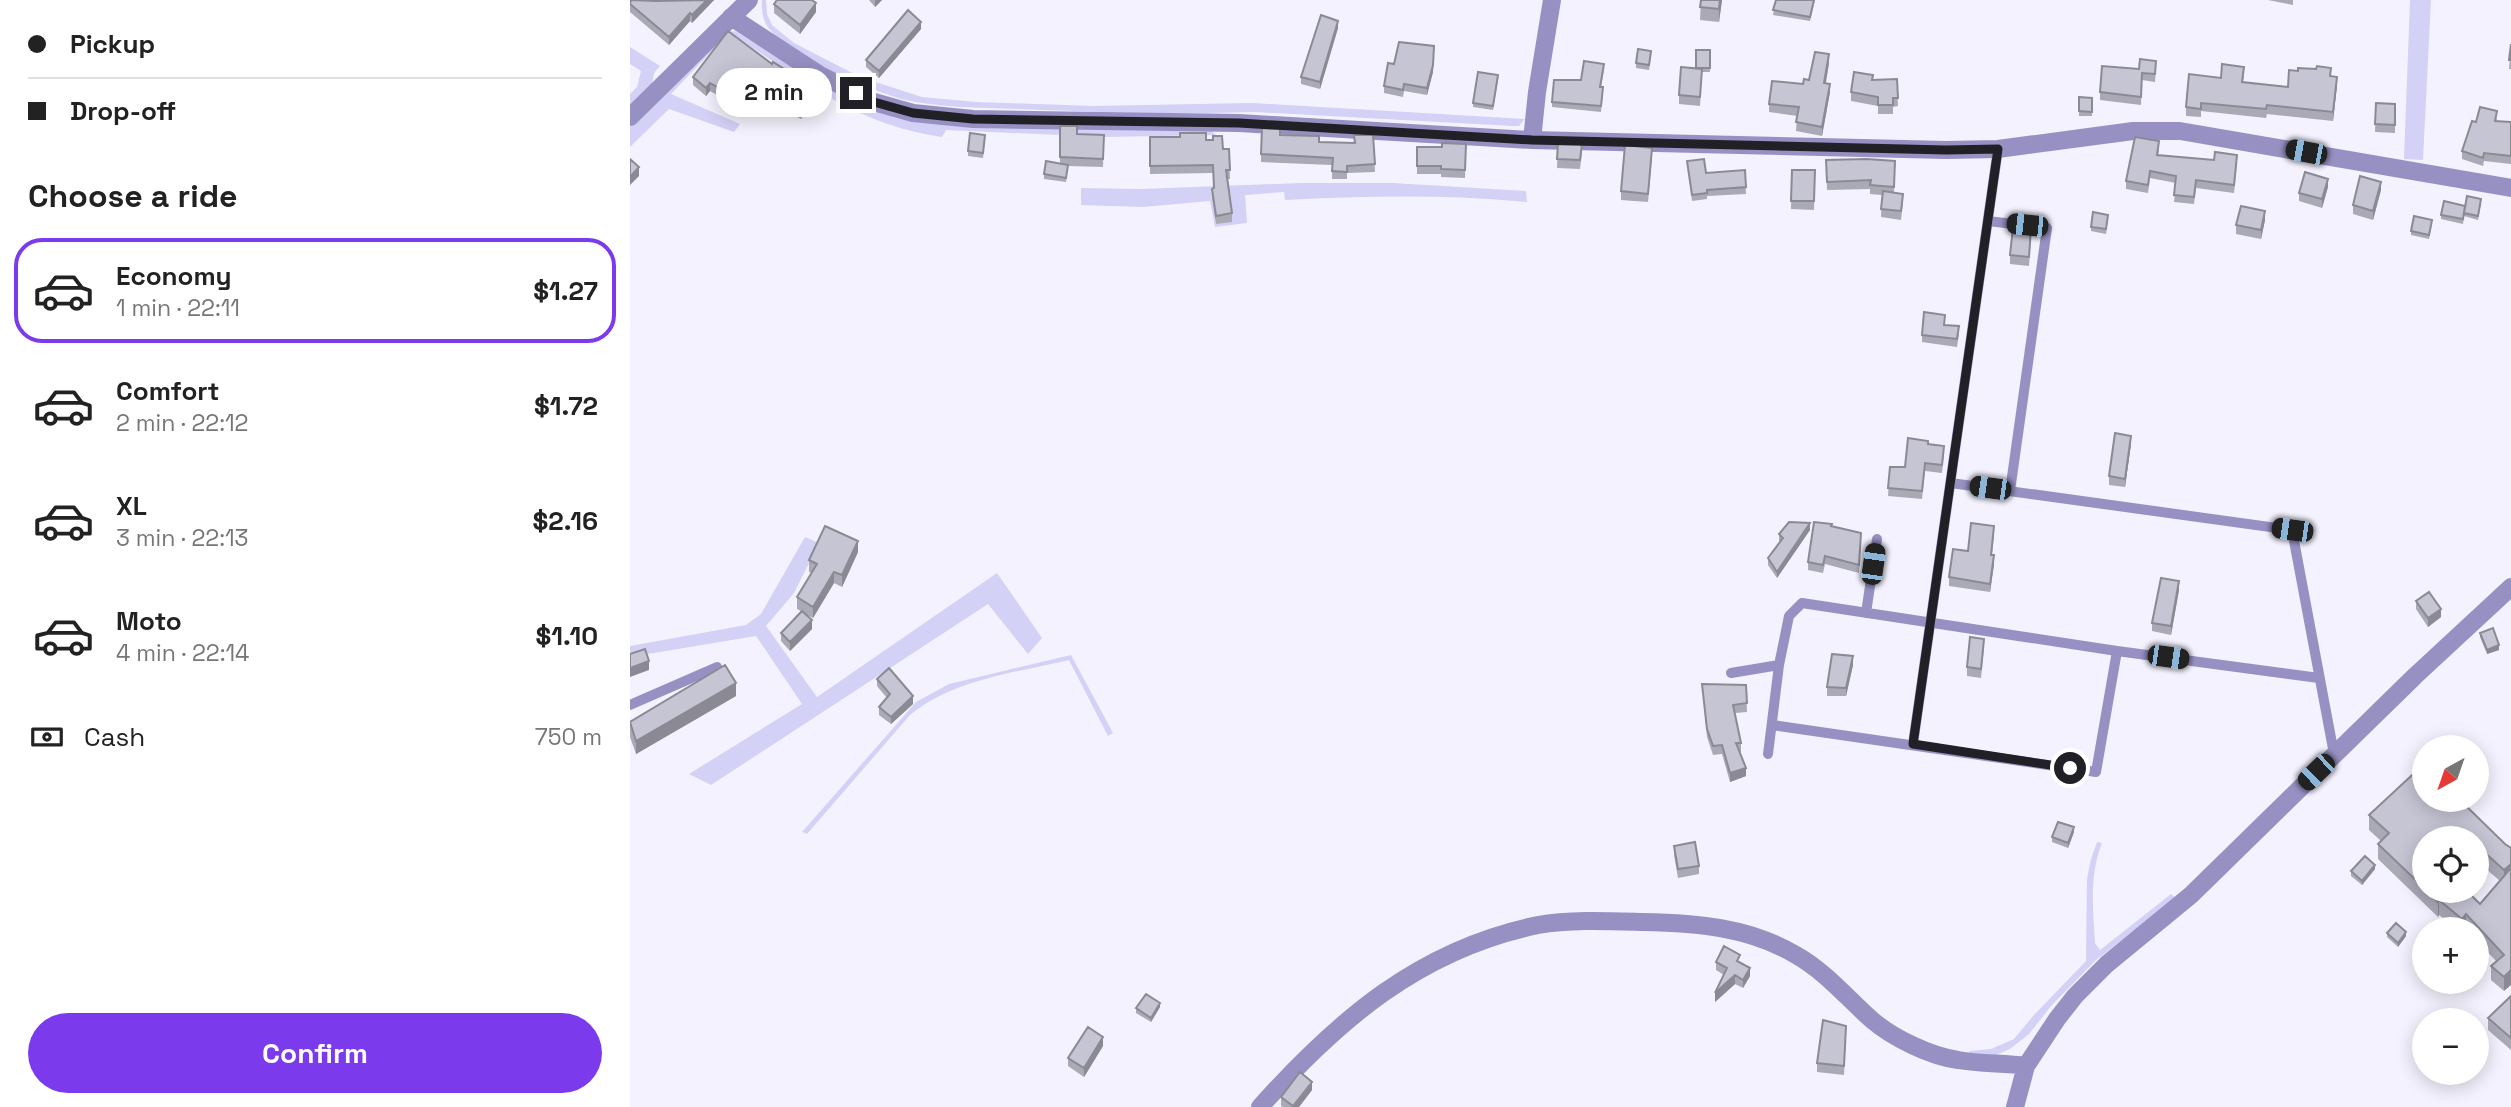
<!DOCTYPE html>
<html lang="en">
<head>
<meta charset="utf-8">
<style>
  body { margin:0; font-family:"Space Grotesk",sans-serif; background:#f6f6f6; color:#222; height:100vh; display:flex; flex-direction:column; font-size:26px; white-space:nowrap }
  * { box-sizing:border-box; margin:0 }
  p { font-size:23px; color:#767676 }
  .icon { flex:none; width:38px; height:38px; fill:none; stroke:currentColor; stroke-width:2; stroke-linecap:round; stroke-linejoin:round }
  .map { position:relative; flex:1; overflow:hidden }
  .sheet { display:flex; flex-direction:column; background:#fff; width:630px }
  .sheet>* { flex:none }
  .guide { display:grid; align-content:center; height:154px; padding:0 28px; background:#fff }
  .needle { width:46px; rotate:220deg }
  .controls { position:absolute; left:1782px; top:735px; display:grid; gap:14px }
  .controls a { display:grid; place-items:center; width:77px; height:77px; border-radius:50%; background:#fff; box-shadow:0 4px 18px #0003; font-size:35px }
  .end { position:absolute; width:32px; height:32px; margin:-16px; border:9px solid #212026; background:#fff; box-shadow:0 0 0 4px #fff }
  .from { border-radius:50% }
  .bubble { position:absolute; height:49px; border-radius:24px; background:#fff; box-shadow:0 4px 18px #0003; font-size:23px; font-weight:700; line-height:49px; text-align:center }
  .car { position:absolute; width:21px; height:42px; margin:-21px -10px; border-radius:9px; box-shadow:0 0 5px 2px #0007; background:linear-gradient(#222 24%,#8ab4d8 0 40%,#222 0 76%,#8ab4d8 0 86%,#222 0) }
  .guide b { display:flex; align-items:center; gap:24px; height:66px; font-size:26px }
  .guide b+b { border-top:2px solid #e0e0e0 }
  .guide i { width:18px; height:18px; background:#222 }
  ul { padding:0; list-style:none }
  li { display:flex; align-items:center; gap:21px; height:105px; margin:0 14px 10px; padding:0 14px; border:4px solid transparent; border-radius:28px }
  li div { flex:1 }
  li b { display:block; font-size:26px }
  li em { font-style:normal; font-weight:700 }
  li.selected { border-color:#7c3aed }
  li>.icon { width:63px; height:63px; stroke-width:1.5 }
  h2 { padding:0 28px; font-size:32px; line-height:84px }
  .pay { display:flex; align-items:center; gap:18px; height:77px; padding:0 28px; font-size:26px }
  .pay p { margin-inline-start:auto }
  .cta { display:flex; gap:14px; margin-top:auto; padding:14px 28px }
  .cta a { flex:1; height:80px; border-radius:42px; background:#7c3aed; color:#fff; font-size:28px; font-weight:700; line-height:80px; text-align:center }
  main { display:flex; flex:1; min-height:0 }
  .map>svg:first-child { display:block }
</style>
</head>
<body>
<main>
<section class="sheet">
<div class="guide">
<b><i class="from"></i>Pickup</b>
<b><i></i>Drop-off</b>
</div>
<h2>Choose a ride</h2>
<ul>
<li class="selected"><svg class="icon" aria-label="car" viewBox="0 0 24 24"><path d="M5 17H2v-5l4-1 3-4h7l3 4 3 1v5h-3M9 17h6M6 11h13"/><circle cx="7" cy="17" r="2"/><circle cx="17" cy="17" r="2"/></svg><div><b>Economy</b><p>1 min · 22:11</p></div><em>$1.27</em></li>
<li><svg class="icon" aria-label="car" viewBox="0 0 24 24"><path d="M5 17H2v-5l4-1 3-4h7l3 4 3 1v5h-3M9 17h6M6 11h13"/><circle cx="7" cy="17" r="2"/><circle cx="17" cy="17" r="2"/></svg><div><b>Comfort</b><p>2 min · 22:12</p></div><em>$1.72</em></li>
<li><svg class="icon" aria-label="car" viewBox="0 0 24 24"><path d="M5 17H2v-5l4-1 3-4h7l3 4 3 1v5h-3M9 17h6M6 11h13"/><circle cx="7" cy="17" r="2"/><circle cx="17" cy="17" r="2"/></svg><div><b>XL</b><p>3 min · 22:13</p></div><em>$2.16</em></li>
<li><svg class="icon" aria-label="car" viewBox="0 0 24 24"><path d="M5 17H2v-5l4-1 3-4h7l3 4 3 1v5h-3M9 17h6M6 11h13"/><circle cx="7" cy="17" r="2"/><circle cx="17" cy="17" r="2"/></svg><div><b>Moto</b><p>4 min · 22:14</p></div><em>$1.10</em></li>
</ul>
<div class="pay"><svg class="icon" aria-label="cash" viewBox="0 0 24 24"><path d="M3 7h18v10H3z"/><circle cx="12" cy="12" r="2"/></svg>Cash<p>750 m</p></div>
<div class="cta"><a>Confirm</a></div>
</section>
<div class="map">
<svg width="1881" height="1107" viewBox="0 0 1881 1107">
  <rect width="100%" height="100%" fill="#f3f2fe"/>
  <path fill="#d4d1f7" d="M132 0H136L137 14 142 25 164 43 230 77 292 97 346 102 463 106 622 103 895 119 889 126H883L625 112 530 114 329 107C311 105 293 104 275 100 241 91 164 57 141 31 133 22 131 11 132 0Z
    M1780 0H1801L1793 160 1774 159Z
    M105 31 181 79 254 114 578 128 586 135 475 137 316 130 312 137C227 125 175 82 105 36L95 37 41 94 110 124 104 132 39 109 0 147V127L93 33Z
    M0 47 30 66 24 73 22 85 0 107V94L7 87 11 71 0 64Z
    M671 183H763L896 191 897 202C816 194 736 196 655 200L654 192 615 195 617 223 585 227 580 201 513 207 451 205V188L510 189Z
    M175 537 189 543 164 593 136 626 187 697 367 573 412 638 398 654 358 604 81 785 59 774 172 704 126 636 0 657V646L116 625 131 614Z
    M441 655 483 733 478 736 439 660C385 673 324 679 280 715L177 834 172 832 286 702 319 684Z
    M1467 842 1472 843C1459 876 1463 908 1465 943L1470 950 1541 894 1546 898 1466 960 1421 1006 1399 1034 1380 1049 1356 1059 1336 1057 1340 1051 1361 1049 1384 1039 1404 1015 1456 961 1457 879 1461 859Z"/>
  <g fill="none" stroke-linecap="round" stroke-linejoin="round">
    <path stroke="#9791c3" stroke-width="10" d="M1358 221 1417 228 1380 491
      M1321 483 1662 530 1704 754
      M1236 613 1247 539
      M1101 673 1149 665
      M0 705 87 667
      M1142 725 1466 772 1487 651
      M1283 744 1368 149
      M1138 754 1149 665 1159 616 1172 603 1487 651 1689 678"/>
    <path stroke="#9791c3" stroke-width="18" d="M101 17 190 75 244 102 283 113 343 119 609 123 902 140 1316 150 1368 149 1503 131H1550L1881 188
      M0 117 119 0
      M902 140 907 92 922 0
      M630 1107C708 1020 790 949 908 925 940 919 981 921 1013 922 1066 923 1119 927 1166 955 1196 972 1217 998 1242 1020 1263 1038 1300 1056 1328 1060 1350 1064 1374 1063 1396 1066
      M1385 1107 1396 1066 1427 1019 1445 996 1477 964 1561 895 1785 676 1881 587"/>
  </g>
  <path fill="#aaa9b6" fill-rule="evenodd" d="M84 0 62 23 60 21 39 45 0 12V1Z
    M239 0H252L245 7Z
    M1071 0H1092L1089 22 1070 20Z
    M1146 0H1185L1180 21 1143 15Z
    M1638 0H1663V5Z
    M144 4 186 12 170 34 144 13Z
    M708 28 690 89 671 84V77Z
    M291 29 249 78 236 67V60Z
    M1881 44V69H1879Z
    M1066 50H1080V72H1072L1070 106 1049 104V95L1066 69Z
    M1021 56 1019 70 1006 68V63Z
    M1199 63 1196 83 1200 92 1192 136 1166 131 1167 116 1139 112V104L1173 84Z
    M1526 68 1525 82 1512 80 1511 105 1470 100V92L1509 69Z
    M974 70 971 87 973 93 971 112 922 107V102L951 80Z
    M803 72 797 95 774 91 773 97 754 93V86Z
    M1614 76 1613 82 1658 87 1701 76 1707 85 1703 121 1637 114 1636 118 1571 111V117L1556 116V107L1591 78Z
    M63 77 167 82 181 96 171 119 152 109 147 116 115 95 108 107 80 91 76 96 63 85Z
    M1267 79 1268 106 1263 107V114H1248V106L1221 101V92L1243 80Z
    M868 80 863 110 843 107V103Z
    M1449 97 1462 98V116H1449Z
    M1746 103 1765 104V133L1745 132Z
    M1867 119V121L1881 122V164L1854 161 1853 166 1832 159V151L1846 122Z
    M430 126 447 134 474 135 473 167 438 166 436 182 414 179V174L430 164Z
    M650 135 689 142 724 143 743 135 745 172 717 173V179H702V165L631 162V154Z
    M520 137 576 140 593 149H599L600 179H598L602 213V222L586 224 582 197V189L583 188V173L520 174Z
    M355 139 353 158 338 156V151Z
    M928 143 952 153 950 169 927 168Z
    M836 144 835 178 811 177V174H787V147H812Z
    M1529 149 1528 155 1607 163 1604 193 1566 188 1564 204 1544 202 1546 183 1520 178 1518 193 1496 189V181Z
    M1022 157 1018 202 991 200V191Z
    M1196 160 1265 170 1264 193 1273 203 1271 220 1251 217 1252 195 1240 194V189L1197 190Z
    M1057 161 1076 173 1115 170 1116 194 1077 196V199L1062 201Z
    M1162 170H1185L1184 210 1161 209Z
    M1698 187 1692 208 1669 201V193Z
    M1751 190 1743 220 1723 214V205Z
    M1851 203 1848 220 1834 216 1833 224 1811 219V215L1835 206Z
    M1478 219 1476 234 1461 231V227Z
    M1635 220 1631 239 1606 234V225Z
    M1802 224 1799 239 1781 235V231Z
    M1401 237 1399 266 1380 264V255Z
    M1315 325 1329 334 1327 347 1292 342V335Z
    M1501 444 1495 487 1479 485V476Z
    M1298 445 1314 454 1312 473 1295 471 1292 499 1258 496 1260 467H1275Z
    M1202 527 1231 541 1229 573 1195 564 1193 573 1178 570V562Z
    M1180 530 1147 578 1138 565V558L1150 542 1149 541V534Z
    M1364 535 1362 555 1364 564 1360 592 1319 586V577L1338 551Z
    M228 552 212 587 204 583 183 618 175 614 182 629 160 651 151 641V633L171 611 167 609V597L182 573 179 572V560Z
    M1549 590 1541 635 1522 631V623Z
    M1786 601 1811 617 1798 627 1786 609Z
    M1850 633 1869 650 1857 654 1850 637Z
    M1354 648 1351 678 1337 676V667Z
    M1223 665 1216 696H1197V687Z
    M247 679 283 704 261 724 249 715V707L257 698 247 686Z
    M1072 684 1116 685 1117 712 1105 713 1111 743V752H1110L1116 776 1100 782 1092 754 1083 755 1077 737Z
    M106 696 6 754 0 737V722Z
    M1794 800 1875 844 1874 991 1861 980V966L1866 961 1846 940V929H1827L1809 915 1808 917 1748 859V844L1751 841 1739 830V815ZM1794 838H1846V877L1855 868 1870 881 1850 904 1837 891H1794Z
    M1444 832 1438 848 1422 842V837Z
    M1044 846 1069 866V874L1048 878 1044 855Z
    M1745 869 1732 885 1721 876V871Z
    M1757 933 1776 936 1768 947 1757 937Z
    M1794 944V966L1786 959V950Z
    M1086 962 1110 963 1120 976 1113 988 1105 984 1085 1002 1094 975 1086 970Z
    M1881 996V1050L1858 1030V1018Z
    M530 1007 521 1022 506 1013V1008Z
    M1216 1035 1214 1075 1187 1072V1063Z
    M473 1046 454 1077 438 1066V1058Z
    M682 1090 669 1107H653L651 1106V1097Z"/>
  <path fill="#8b8a94" d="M77 0H84L62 23V15Z
    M245 0H252L245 7Z
    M1090 0H1092L1089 22V9Z
    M186 3V12L170 34V25Z
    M60 13V21L39 45V37Z
    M708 21V28L690 89V82Z
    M291 22V29L249 78V71Z
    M804 53 803 72 797 95V88Z
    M1199 54V63L1194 91V83Z
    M1707 77V85L1703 121V112Z
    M80 83V91L76 96V88Z
    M1200 84V92L1192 136V127Z
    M115 87V95L108 107V99Z
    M181 88V96L171 119V111Z
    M152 101V109L147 116V108Z
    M9 167V176L0 185V177Z
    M1698 179V187L1692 208V199Z
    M1751 182V190L1743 220V211Z
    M1635 211V220L1631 239V230Z
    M1501 436V444L1495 487V479Z
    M1180 523V530L1147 578V572Z
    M228 541V552L212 587V575Z
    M1364 555V564L1360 592V584Z
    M204 572V583L183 618V607Z
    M1549 581V590L1541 635V626Z
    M1811 609V617L1798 627V618Z
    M182 620V629L160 651V642Z
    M1869 645V650L1857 654V650Z
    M1223 656V665L1216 696V688Z
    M19 661V670L0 677V668Z
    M106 683V696L6 754V741Z
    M283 696V704L261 724V717Z
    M1116 768V776L1100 782V773Z
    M1444 827V832L1438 848V843Z
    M1855 853V868L1846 877V862Z
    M1881 864V879L1874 885V870Z
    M1745 865V869L1732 885V881Z
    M1809 900V915L1808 917V902Z
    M1836 914V928L1832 929V919Z
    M1776 932V936L1768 947V943Z
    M1120 968V976L1113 988V980Z
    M1881 970V985L1874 991V977Z
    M1105 975V984L1085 1002V993Z
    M530 1003V1007L521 1022V1018Z
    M473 1037V1046L454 1077V1068Z
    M682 1082V1090L669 1107H663Z"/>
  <path fill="#c6c5d4" stroke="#8b8a94" stroke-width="2" d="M1 0 26 1 77 0 62 15 60 13 39 37 0 4Z
    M147 0H182L186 3 170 25 144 4Z
    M1071 0H1090L1089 9 1070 7Z
    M1146 0H1184L1180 17 1143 10Z
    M278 10 291 22 249 71 236 60Z
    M691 15 708 21 690 82 671 77Z
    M98 31 142 64 143 62 167 77 165 81 181 88 171 111 152 101 147 108 115 87 108 99 80 83 76 88 63 77Z
    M769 42 804 46 803 65 797 88 774 84 773 90 754 86 758 63 764 64Z
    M1881 44V60H1879Z
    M1008 49 1021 51 1019 65 1006 63Z
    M1066 50H1080V68H1066Z
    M1185 52 1199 54 1194 83 1200 84 1192 127 1166 122 1169 107 1139 104 1142 81 1173 84 1174 79 1179 80Z
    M1510 59 1526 61 1525 74 1512 73 1511 97 1470 92 1472 66 1509 69Z
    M954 61 974 64 970 87H973L971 106 922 102 924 80H951Z
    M1592 64 1614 67 1612 82 1658 87 1659 70 1668 71V68L1686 69 1687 66 1701 68 1700 76 1707 77 1703 112 1637 105 1636 109 1571 103V109L1556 107 1559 74 1591 78Z
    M1051 67 1072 69 1070 97 1049 95Z
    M848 72 868 75 863 106 843 103Z
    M1224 72 1243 75 1242 80 1267 79 1268 98H1263V105H1248V97L1221 92Z
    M1449 97 1462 98V112L1449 111Z
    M1746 103 1765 104V125L1745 124Z
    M1850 107 1867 111 1865 121 1881 122V156L1854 153 1853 158 1832 151 1842 121 1846 122Z
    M430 126H447V134L474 135 473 159 430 157Z
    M632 128 650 129V135L689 136V142L725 143 724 135H743L745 164 717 166V172L702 171 703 158 631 154Z
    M340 133 355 135 353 153 338 151Z
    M550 133H576V140H583V136H592L593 149H599L600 170H596L602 213 586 216 582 189 584 188 583 165 520 166V137H550Z
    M1505 137 1529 141 1527 155 1584 160 1585 152 1607 155 1604 185 1566 180 1564 197 1544 195 1546 176 1520 171 1518 185 1496 181Z
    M812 143 836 144 835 170 811 169V166H787V147H812Z
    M928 143 952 144 950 160 927 159Z
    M995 145 1022 148 1018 194 991 191Z
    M0 159 9 167 0 177Z
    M1074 159 1076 173 1115 170 1116 187 1077 190V193L1062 195 1057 161Z
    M1237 159 1265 161 1264 187 1240 185 1241 180 1197 182 1196 160Z
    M416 161 438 165 436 178 414 174Z
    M1162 170H1185L1184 201H1161Z
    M1675 172 1698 179 1692 199 1669 193Z
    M1730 176 1751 182 1743 211 1723 205Z
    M1253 191 1273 194 1271 211 1251 209Z
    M1837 196 1851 199 1848 216 1834 213Z
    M1814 201 1835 206 1833 219 1811 215Z
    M1611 206 1635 211 1631 230 1606 225Z
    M1463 212 1478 215 1476 229 1461 227Z
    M1784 216 1802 220 1799 235 1781 231Z
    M1383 227 1401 228 1399 257 1380 255Z
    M1294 312 1315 315 1314 325 1329 326 1327 339 1292 335Z
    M1485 433 1501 436 1495 479 1479 476Z
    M1278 438 1298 441V444L1314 446 1312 465 1295 463 1292 491 1258 488 1260 467H1275Z
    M1159 522 1180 523 1147 572 1138 558 1153 538 1149 534Z
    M1184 522 1202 524 1201 526 1231 533 1229 565 1195 556 1193 565 1178 562Z
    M1341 523 1364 526 1361 555H1364L1360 584 1319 577 1323 549 1338 551Z
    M195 526 228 541 212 575 204 572 183 607 167 597 187 564 179 560Z
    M1531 578 1549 581 1541 626 1522 623Z
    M1799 592 1811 609 1798 618 1786 601Z
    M172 611 182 620 160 642 151 633Z
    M1863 628 1869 645 1857 650 1850 633Z
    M1340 637 1354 639 1351 669 1337 667Z
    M15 649 19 661 0 668V654Z
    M1202 654 1223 656 1216 688 1197 687Z
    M95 665 106 683 6 741 0 722Z
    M259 668 283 696 261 717 249 707 260 694 247 679Z
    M1072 684 1116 685 1117 703 1103 705 1111 743H1106L1116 768 1100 773 1092 745 1083 746 1077 729Z
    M1794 764V800H1830L1875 844 1881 848V864L1874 870 1855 853 1846 862V838H1794V888L1748 844 1759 833 1739 815Z
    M1428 822 1444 827 1438 843 1422 837Z
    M1065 842 1069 866 1048 869 1044 846Z
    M1735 856 1745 865 1732 881 1721 871Z
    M1880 869 1881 870V970L1874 977 1861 966 1874 955 1836 914 1832 919 1809 900 1808 902 1796 891H1837L1850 904Z
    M1766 923 1776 932 1768 943 1757 933Z
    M1794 944V957L1786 950Z
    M1094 946 1110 955 1107 961 1120 968 1113 980 1105 975 1085 993 1097 968 1086 962Z
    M516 994 530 1003 521 1018 506 1008Z
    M1881 996V1038L1858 1018Z
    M1193 1020 1216 1026 1214 1066 1187 1063Z
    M458 1027 473 1037 454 1068 438 1058Z
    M670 1072 682 1082 663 1106 651 1097Z"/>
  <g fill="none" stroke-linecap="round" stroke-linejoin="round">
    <path stroke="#212026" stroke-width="9" d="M226 93 244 102 283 113 343 119 609 123 902 140 1316 150 1368 149 1283 744 1440 768"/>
  </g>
</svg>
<div class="controls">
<a><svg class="needle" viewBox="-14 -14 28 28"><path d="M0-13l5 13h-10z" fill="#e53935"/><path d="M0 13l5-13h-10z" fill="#767676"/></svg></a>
<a><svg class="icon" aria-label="locate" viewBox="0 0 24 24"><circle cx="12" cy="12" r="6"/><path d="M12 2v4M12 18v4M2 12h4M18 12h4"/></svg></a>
<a>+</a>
<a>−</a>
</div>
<i class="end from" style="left:1440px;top:768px"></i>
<i class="end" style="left:226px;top:93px"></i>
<div class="bubble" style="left:86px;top:68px;width:116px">2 min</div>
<i class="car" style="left:1676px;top:152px;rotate:281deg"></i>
<i class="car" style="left:1397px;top:225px;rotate:276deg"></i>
<i class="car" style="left:1360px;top:488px;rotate:278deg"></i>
<i class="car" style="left:1662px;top:530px;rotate:278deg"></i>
<i class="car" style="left:1243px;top:564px;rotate:8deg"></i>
<i class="car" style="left:1538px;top:657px;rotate:98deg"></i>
<i class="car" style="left:1686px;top:772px;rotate:226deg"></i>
</div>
</main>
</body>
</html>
